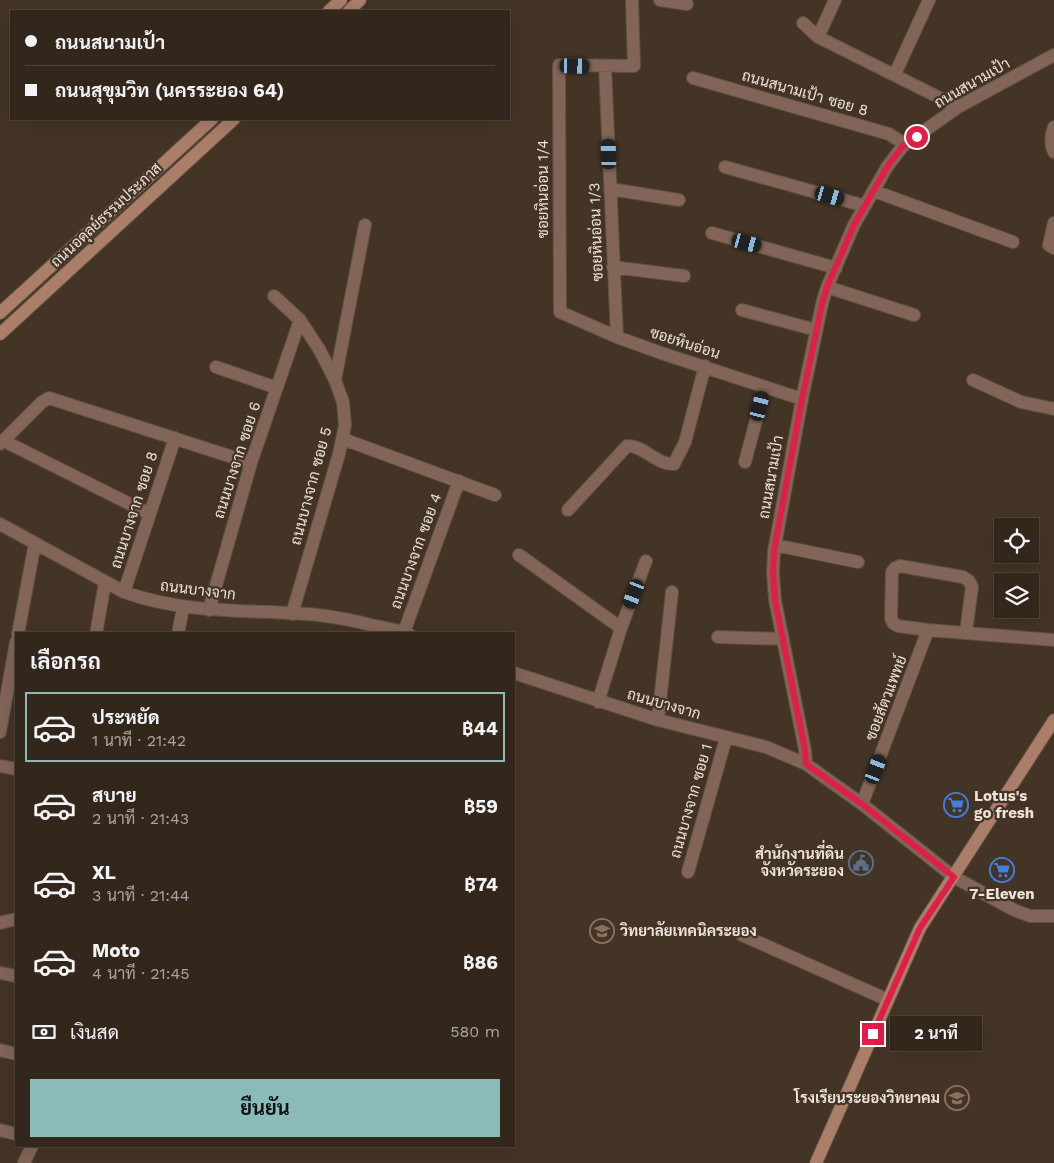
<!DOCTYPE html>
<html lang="th">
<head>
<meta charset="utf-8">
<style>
  body { margin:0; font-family:"Work Sans",Sarabun,sans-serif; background:#3e3329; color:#f1f3f6; height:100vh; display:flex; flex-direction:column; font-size:19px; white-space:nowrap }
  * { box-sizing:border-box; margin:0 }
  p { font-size:16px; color:#a9a5a3 }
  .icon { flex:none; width:28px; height:28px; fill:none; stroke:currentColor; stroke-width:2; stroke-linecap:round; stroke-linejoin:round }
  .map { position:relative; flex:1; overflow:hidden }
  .sheet { position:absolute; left:15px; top:632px; width:500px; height:515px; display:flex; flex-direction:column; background:#33271c; border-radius:0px; box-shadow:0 5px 20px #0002,0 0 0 1px #4e443b }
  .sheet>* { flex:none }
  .hud { position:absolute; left:10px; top:10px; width:500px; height:110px; border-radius:0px; box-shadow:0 5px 20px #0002,0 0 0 1px #4e443b; display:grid; align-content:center; height:110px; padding:0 15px; background:#33271c }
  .controls { position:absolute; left:994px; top:518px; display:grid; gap:10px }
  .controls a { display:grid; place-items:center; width:45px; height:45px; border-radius:0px; background:#33271c; box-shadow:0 5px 20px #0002,0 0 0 1px #4e443b; font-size:25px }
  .end { position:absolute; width:22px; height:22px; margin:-11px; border:6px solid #e11d48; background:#fff; box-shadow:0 0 0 2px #fff }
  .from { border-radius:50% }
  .bubble { position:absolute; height:35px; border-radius:0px; background:#33271c; box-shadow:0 5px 20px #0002,0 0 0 1px #4e443b; font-size:16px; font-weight:700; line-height:35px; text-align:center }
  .car { position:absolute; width:15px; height:30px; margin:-15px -8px; border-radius:6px; box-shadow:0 0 4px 1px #0007; background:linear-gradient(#222 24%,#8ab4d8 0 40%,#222 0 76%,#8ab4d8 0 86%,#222 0) }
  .hud b { display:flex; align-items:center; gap:18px; height:48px; font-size:19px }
  .hud b+b { border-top:1px solid #4e443b }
  .hud i { width:12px; height:12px; background:#f1f3f6 }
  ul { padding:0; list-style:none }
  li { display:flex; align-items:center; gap:15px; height:70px; margin:0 10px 8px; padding:0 5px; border:2px solid transparent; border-radius:0px }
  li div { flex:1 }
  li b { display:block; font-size:19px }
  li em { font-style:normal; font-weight:700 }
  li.current { border-color:#8bbbb9 }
  li>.icon { width:45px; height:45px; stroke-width:1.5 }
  h2 { padding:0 15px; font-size:22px; line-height:60px }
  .pay { display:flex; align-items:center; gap:12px; height:55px; padding:0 15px; font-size:19px }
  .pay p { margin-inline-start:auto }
  .primary-button { display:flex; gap:10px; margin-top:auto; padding:10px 15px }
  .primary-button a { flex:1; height:58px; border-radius:0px; background:#8bbbb9; color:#111; font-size:20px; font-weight:700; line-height:58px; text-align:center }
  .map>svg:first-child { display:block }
</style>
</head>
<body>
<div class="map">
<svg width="1054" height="1163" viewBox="0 0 1054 1163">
  <rect width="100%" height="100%" fill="#443425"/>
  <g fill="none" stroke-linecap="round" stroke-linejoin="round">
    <defs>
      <path id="street" d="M632 0 634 66 559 65 560 312 617 337 661 353 802 399
        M660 0 687 4
        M803 23 818 37 958 107
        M818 37 835 0
        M605 66 617 337
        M895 74 929 0
        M693 78 889 134 900 141 903 146
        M1054 127C1051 135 1050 144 1054 152
        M725 167 865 206
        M611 189 679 200
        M874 191 1013 242
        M1054 223 1049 245 1054 248
        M712 233 836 268
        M613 267 684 276
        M827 287 914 315
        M274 296 300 320 319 349 335 380 343 402 345 425 339 454 292 614
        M742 310 816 330
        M216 367 277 388
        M335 380 365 225
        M973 380 1021 402 1054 409
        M343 439 495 495
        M4 441 150 514
        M0 444 42 402 49 398 251 463
        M745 462 765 387
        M568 510 627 446C644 445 656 465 674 464L685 442 705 366
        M0 524 124 592C187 615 253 609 318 615 337 617 356 621 375 626 386 628 398 630 409 634
        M775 545 858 562
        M519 555 621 628
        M124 592 175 438
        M209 610 251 463 300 320
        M404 632 459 481
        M966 632 972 587 969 581 963 577 900 566 895 568 892 572 891 618 893 623 898 626 928 630 1054 640
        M18 634 35 543
        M96 634 105 582
        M178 634 183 608
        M718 637 783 639
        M514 673 658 720 766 747 806 764 862 804 954 877 1014 910 1030 916H1054
        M598 702 621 628 646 561
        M658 720 672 592
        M0 732 16 642
        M806 764 805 750 775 600 773 573 774 551 802 399 822 304 827 287 854 225 887 167 903 146 958 107 1054 55
        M0 766 16 769
        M862 804 928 630
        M688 872 726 738
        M0 923 16 919
        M742 935 888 1000
        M0 973 16 976
        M0 1050 16 1054
        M0 1130 16 1134
        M24 1163 32 1146"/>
      <path id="secondary" d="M329 11 341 0
        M349 11 360 0
        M0 313 212 119
        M0 334 234 119
        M816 1163 920 928 1054 720"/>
    </defs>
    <use href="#street" stroke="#5f5042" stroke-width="14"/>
    <use href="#secondary" stroke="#5f5042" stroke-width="14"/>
    <use href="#street" stroke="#826558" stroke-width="12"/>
    <use href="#secondary" stroke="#ab7e69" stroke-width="12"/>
  </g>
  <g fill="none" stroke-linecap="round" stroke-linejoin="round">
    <path stroke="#e11d48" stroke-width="6" d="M873 1034 920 928 954 877 862 804 806 764 805 750 775 600 773 573 774 551 802 399 822 304 827 287 854 225 887 167 903 146 917 137"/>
  </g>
  <defs>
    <symbol id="supermarket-ring" viewBox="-11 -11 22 22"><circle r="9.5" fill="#443425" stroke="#3f7fe0" stroke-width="1.5"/><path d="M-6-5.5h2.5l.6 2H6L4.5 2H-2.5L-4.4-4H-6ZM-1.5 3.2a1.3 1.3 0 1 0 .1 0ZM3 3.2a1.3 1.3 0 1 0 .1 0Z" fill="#3f7fe0"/></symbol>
    <symbol id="civic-ring" viewBox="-11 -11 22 22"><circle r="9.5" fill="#443425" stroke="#5c6f8a" stroke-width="1.5"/><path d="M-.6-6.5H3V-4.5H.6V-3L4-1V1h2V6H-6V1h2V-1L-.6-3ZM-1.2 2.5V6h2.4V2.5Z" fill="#5c6f8a"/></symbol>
    <symbol id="university-ring" viewBox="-11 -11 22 22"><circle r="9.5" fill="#443425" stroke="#8d6e63" stroke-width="1.5"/><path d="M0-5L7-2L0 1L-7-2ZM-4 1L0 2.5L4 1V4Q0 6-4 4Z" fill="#8d6e63"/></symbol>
    <symbol id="school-ring" viewBox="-11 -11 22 22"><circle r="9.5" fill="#443425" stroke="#8d6e63" stroke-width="1.5"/><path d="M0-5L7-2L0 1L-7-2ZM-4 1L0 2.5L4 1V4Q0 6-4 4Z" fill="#8d6e63"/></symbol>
  </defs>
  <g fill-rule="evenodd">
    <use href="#supermarket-ring" x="942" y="791" width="28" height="28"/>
    <use href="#civic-ring" x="847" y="849" width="28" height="28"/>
    <use href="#supermarket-ring" x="988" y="856" width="28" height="28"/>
    <use href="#university-ring" x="588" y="917" width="28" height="28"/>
    <use href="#school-ring" x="943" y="1084" width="28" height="28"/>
  </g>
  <g text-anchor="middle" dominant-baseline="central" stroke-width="4.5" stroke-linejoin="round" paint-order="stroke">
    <g font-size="15" fill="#ede3da" stroke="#443425">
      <text transform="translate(972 83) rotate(-30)">ถนนสนามเป้า</text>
      <text transform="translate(805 93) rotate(16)">ถนนสนามเป้า ซอย 8</text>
      <text transform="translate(543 189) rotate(-90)">ซอยหินอ่อน 1/4</text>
      <text transform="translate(106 215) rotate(-43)">ถนนอดุลย์ธรรมประภาส</text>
      <text transform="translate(596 232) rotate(-92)">ซอยหินอ่อน 1/3</text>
      <text transform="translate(685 343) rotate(18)">ซอยหินอ่อน</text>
      <text transform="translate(237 460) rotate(-72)">ถนนบางจาก ซอย 6</text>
      <text transform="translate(771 477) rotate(-80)">ถนนสนามเป้า</text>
      <text transform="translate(311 486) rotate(-75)">ถนนบางจาก ซอย 5</text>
      <text transform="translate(134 510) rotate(-72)">ถนนบางจาก ซอย 8</text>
      <text transform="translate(416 551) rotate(-70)">ถนนบางจาก ซอย 4</text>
      <text transform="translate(198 590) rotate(7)">ถนนบางจาก</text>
      <text transform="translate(886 698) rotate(-69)">ซอยสัตวแพทย์</text>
      <text transform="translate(664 704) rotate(16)">ถนนบางจาก</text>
      <text transform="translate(691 801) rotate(-74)">ถนนบางจาก ซอย 1</text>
    </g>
    <g font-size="15" font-weight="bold" fill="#ede3da" stroke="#443425" text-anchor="start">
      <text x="974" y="796">Lotus's<tspan x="974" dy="17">go fresh</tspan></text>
      <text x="844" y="854" text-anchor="end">สำนักงานที่ดิน<tspan x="844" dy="17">จังหวัดระยอง</tspan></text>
      <text x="1002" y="894" text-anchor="middle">7-Eleven</text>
      <text x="620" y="931">วิทยาลัยเทคนิคระยอง</text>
      <text x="940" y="1098" text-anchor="end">โรงเรียนระยองวิทยาคม</text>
    </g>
  </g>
</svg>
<div class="controls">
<a><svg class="icon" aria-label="locate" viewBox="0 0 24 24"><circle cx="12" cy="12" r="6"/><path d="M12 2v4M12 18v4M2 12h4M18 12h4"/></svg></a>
<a><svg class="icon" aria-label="layers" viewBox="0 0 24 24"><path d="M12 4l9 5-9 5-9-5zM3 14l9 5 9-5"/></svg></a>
</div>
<i class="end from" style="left:917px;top:137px"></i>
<i class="end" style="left:873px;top:1034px"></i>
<div class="bubble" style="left:890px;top:1016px;width:92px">2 นาที</div>
<i class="car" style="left:575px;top:66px;rotate:91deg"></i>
<i class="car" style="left:609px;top:154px;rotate:358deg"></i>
<i class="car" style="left:830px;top:196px;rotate:106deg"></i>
<i class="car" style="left:747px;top:243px;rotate:105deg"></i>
<i class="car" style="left:760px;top:406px;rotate:14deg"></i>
<i class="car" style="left:634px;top:594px;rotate:201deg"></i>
<i class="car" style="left:876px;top:769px;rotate:21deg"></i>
<div class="hud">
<b><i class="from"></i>ถนนสนามเป้า</b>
<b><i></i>ถนนสุขุมวิท (นครระยอง 64)</b>
</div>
<section class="sheet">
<h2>เลือกรถ</h2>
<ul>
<li class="current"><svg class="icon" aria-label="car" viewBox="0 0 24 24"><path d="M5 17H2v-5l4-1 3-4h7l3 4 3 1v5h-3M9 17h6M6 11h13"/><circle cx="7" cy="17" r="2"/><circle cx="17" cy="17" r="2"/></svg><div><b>ประหยัด</b><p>1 นาที · 21:42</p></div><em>฿44</em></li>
<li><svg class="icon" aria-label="car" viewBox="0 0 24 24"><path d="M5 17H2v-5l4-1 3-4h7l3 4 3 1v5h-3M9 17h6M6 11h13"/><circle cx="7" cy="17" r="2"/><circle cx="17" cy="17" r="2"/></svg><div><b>สบาย</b><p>2 นาที · 21:43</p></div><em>฿59</em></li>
<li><svg class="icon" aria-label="car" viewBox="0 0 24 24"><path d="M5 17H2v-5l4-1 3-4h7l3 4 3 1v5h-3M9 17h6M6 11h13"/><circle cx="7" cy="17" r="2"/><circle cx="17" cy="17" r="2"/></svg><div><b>XL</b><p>3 นาที · 21:44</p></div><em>฿74</em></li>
<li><svg class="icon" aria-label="car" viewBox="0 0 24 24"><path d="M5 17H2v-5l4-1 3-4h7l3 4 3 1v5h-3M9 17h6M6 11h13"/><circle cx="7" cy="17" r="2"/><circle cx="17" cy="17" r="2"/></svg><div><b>Moto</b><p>4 นาที · 21:45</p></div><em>฿86</em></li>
</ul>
<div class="pay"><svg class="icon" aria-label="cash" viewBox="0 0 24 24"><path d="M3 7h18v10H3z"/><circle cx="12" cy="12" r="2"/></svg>เงินสด<p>580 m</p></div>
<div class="primary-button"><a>ยืนยัน</a></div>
</section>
</div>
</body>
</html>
